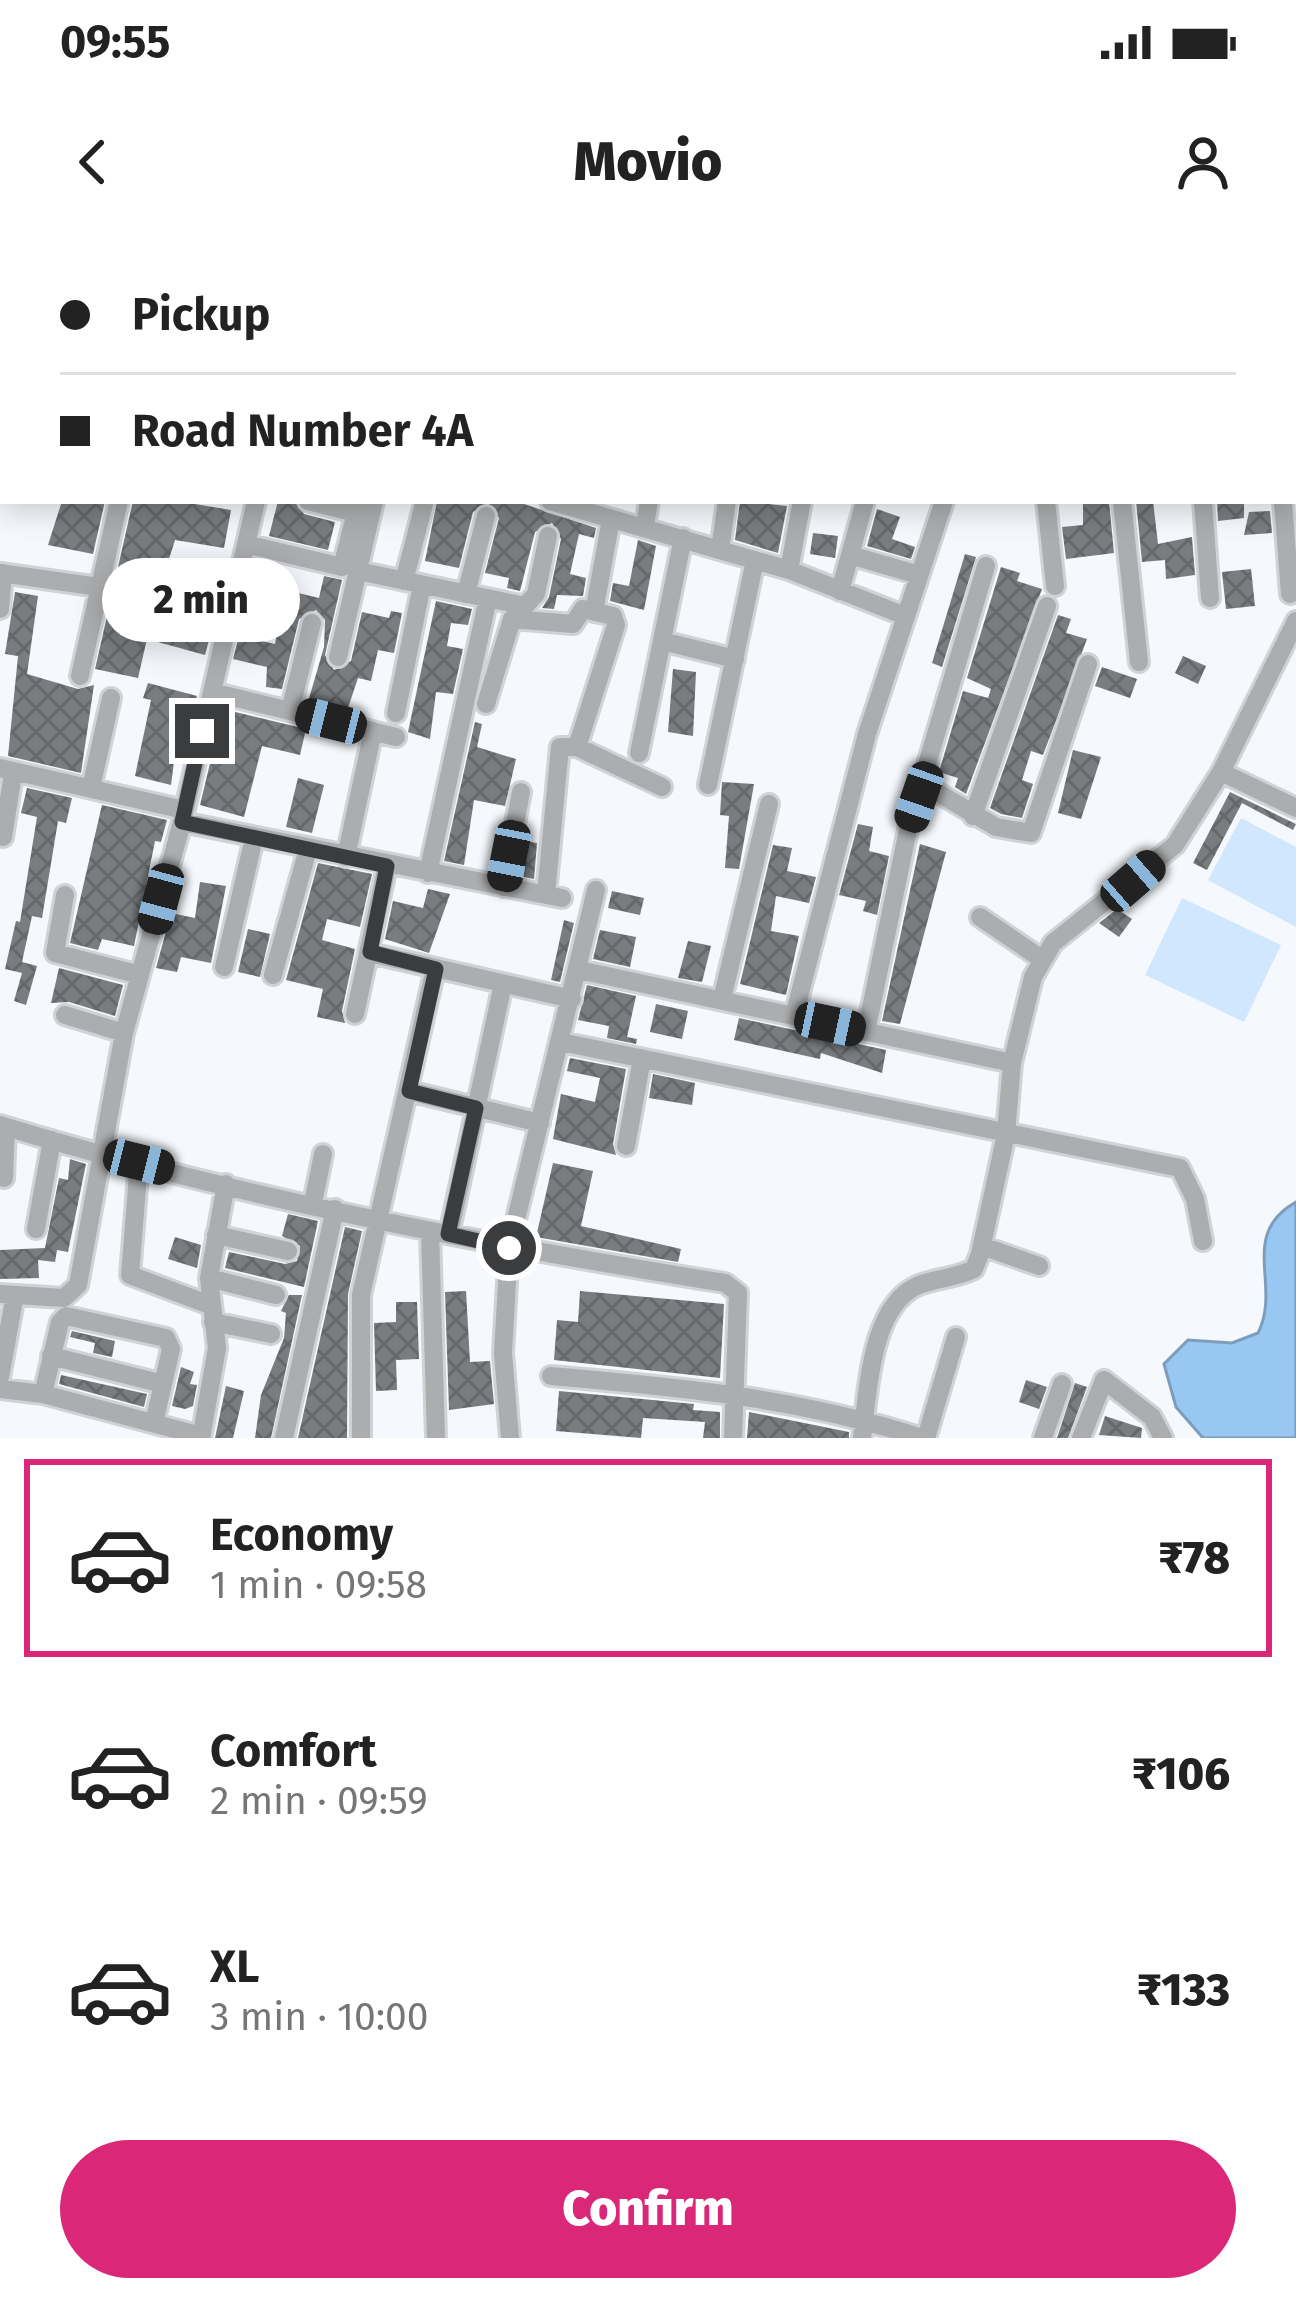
<!DOCTYPE html>
<html lang="en">
<head>
<meta charset="utf-8">
<style>
  body { margin:0; font-family:"Fira Sans",sans-serif; background:#f6f6f6; color:#222; height:100vh; display:flex; flex-direction:column; font-size:45px; white-space:nowrap }
  * { box-sizing:border-box; margin:0 }
  p { font-size:39px; color:#767676 }
  .icon { flex:none; width:66px; height:66px; fill:none; stroke:currentColor; stroke-width:2; stroke-linecap:round; stroke-linejoin:round }
  .map { position:relative; height:1198px; overflow:hidden }
  .details { display:flex; flex-direction:column; background:#fff; flex:1 }
  .details>* { flex:none }
  .hud { position:absolute; left:0px; top:0px; width:1296px; height:264px; box-shadow:0 6px 30px #0003; display:grid; align-content:center; height:264px; padding:0 60px; background:#fff }
  .end { position:absolute; width:54px; height:54px; margin:-27px; border:15px solid #3b3c3e; background:#fff; box-shadow:0 0 0 6px #fff }
  .from { border-radius:50% }
  .bubble { position:absolute; height:84px; border-radius:42px; background:#fff; box-shadow:0 6px 30px #0003; font-size:39px; font-weight:800; line-height:84px; text-align:center }
  .car { position:absolute; width:36px; height:72px; margin:-36px -18px; border-radius:15px; box-shadow:0 0 9px 3px #0007; background:linear-gradient(#222 24%,#8ab4d8 0 40%,#222 0 76%,#8ab4d8 0 86%,#222 0) }
  .hud b { display:flex; align-items:center; gap:42px; height:114px; font-size:45px }
  .hud b+b { border-top:3px solid #e0e0e0 }
  .hud i { width:30px; height:30px; background:#222 }
  ul { padding:21px 0 0; list-style:none }
  li { display:flex; align-items:center; gap:36px; height:198px; margin:0 24px 18px; padding:0 36px; border:6px solid transparent; border-radius:0px }
  li div { flex:1 }
  li b { display:block; font-size:45px }
  li em { font-style:normal; font-weight:800 }
  li.current { border-color:#db2777 }
  li>.icon { width:108px; height:108px; stroke-width:1.5 }
  .button { display:flex; gap:24px; margin-top:auto; padding:24px 60px }
  .button a { flex:1; height:138px; border-radius:72px; background:#db2777; color:#fff; font-size:48px; font-weight:800; line-height:138px; text-align:center }
  .status { display:flex; justify-content:space-between; align-items:center; height:84px; padding:0 60px; background:#fff; direction:ltr }
  .status svg { height:33px; fill:currentColor }
  header { display:flex; justify-content:space-between; align-items:center; height:156px; padding:0 60px; background:#fff; font-size:54px; font-weight:800 }
  .map>svg:first-child { display:block }
</style>
</head>
<body>
<div class="status"><b>09:55</b><svg viewBox="0 0 49 12"><path d="M0 12V9h3v3zM5 12V6h3v6zM10 12V3h3v9zM15 12V0h3v12zM26 1h20v11H26zM47 4h2v5h-2z"/></svg></div>
<header><svg class="icon" aria-label="back" viewBox="0 0 24 24"><path d="M15 5l-7 7 7 7"/></svg>Movio<svg class="icon" aria-label="person" viewBox="0 0 24 24"><circle cx="12" cy="8" r="4"/><path d="M4 21q1-7 8-7t8 7"/></svg></header>
<div class="map">
<svg width="1296" height="1198" viewBox="0 0 1296 1198">
  <defs>
    <pattern id="building-cross-hatch" width="8" height="8" patternUnits="userSpaceOnUse" patternTransform="scale(3)"><rect width="8" height="8" fill="#797d80"/><path d="M0 0l8 8M0 8l8-8" fill="none" stroke="#64686a"/></pattern>
  </defs>
  <rect width="100%" height="100%" fill="#f5f8fc"/>
  <path fill="#d0e7fd" d="M1241 578 1296 607V687L1208 640Z
    M1182 658 1281 705 1244 782 1145 735Z"/>
  <path fill="#98c7f2" stroke="#7c9dbc" stroke-width="3" d="M1296 962V1198H1203L1176 1167 1164 1124 1188 1100 1232 1103 1258 1093C1282 1046 1238 994 1296 962Z"/>
  <path fill="url(#building-cross-hatch)" d="M62 261H105L93 314 48 305Z
    M133 261H177L231 270 224 308 175 300 168 322 224 338 219 361 172 350 175 343 118 327Z
    M278 261H295L304 274 335 282 328 310 269 296Z
    M437 261H515L596 288 594 298 579 294 570 334 586 338 583 356 557 355 554 369 542 368 549 357 561 299 552 283 535 292 520 351 507 348 509 338 485 333 499 278 488 263 473 272 459 328 425 321Z
    M740 261 787 266 778 313 735 300Z
    M1083 261H1109L1114 313 1066 319 1062 287 1083 285Z
    M1136 261H1153L1158 304 1192 297 1195 335 1166 339 1165 320 1142 322Z
    M1244 261V278L1218 281 1217 262Z
    M877 269 900 277 892 299 915 307 911 319 867 306Z
    M1270 271 1272 293 1244 295 1249 272Z
    M813 293 838 296 835 318 810 314Z
    M638 300 656 306 644 370 610 361 613 343 629 346Z
    M965 314 976 317 942 427 932 423Z
    M1001 327 1020 333 1017 341 1042 349 966 554 955 547 958 538 939 532 963 451 988 458 991 449 967 438Z
    M1251 329 1255 366 1226 369 1222 332Z
    M253 333 281 339 278 348 319 358 324 336 342 340 325 415 334 430 351 421 362 372 389 378 391 371 402 373 394 413 378 410 371 441 358 438 347 471 308 462 324 407 325 380 316 370 299 379 282 449 266 447 267 427 233 419 239 396 275 404 280 377 245 369Z
    M15 352 38 356 27 434 78 449 94 445 81 533 8 516 18 416 5 414Z
    M436 361 472 369 468 385 451 383 447 406 463 409 453 454 436 452 430 499 408 492Z
    M110 363 211 393 205 415 147 399 138 438 95 429Z
    M1058 375 1071 379 1066 393 1087 399 1043 515 1031 511 1022 540 1033 544 1022 578 1001 574 990 568Z
    M1183 416 1206 426 1198 444 1175 433Z
    M1102 427 1137 439 1130 458 1095 446Z
    M673 429 696 432 693 496 668 492Z
    M148 443 197 456 194 471 181 468 171 545 135 536 151 460 143 458Z
    M223 469 306 489 300 515 262 506 244 577 200 565Z
    M475 482 482 484 477 507 516 519 505 566 474 560 464 625 444 621Z
    M1073 510 1101 517 1081 579 1058 573Z
    M298 538 324 545 312 593 286 587Z
    M722 542 754 544 739 629 725 628 729 576 720 575Z
    M27 548 72 558 66 583 58 581 42 678 32 676 22 722 37 726 26 765 14 761 22 733 5 729 16 681 20 682 37 577 21 573Z
    M1230 552 1296 584 1293 590 1242 563 1207 630 1193 623Z
    M102 565 167 580 161 602 155 601 134 706 102 699 98 710 70 703Z
    M858 584 873 587 869 611 889 616 877 675 863 671 866 661 839 655Z
    M525 601 537 603 534 639 519 636Z
    M920 604 946 612 900 784 882 781Z
    M773 605 792 608 787 631 816 637 809 663 776 656 771 691 799 696 786 755 740 744Z
    M318 623 372 634 360 687 327 679 322 700 355 709 342 771 345 783 317 777 323 749 286 740Z
    M200 642 226 646 211 723 181 717 177 732 156 728 171 673 195 678Z
    M428 649 450 654 429 713 385 699 393 661 423 668Z
    M612 651 644 658 640 675 608 668Z
    M1117 669 1132 679 1119 697 1099 683Z
    M564 680 574 683 560 742 551 740Z
    M248 689 270 694 260 737 238 732Z
    M600 690 636 697 630 727 593 719Z
    M688 701 711 706 702 742 678 738Z
    M59 728 123 745 115 776 69 762 51 763Z
    M587 745 636 756 627 797 637 799 636 804 607 798 609 786 578 780Z
    M656 764 688 771 682 799 650 792Z
    M739 778 886 810 882 833 821 813 820 819 734 800Z
    M570 818 626 829 613 904 616 915 553 899 561 854 595 862 600 838 567 831Z
    M653 834 695 843 692 865 649 858Z
    M70 919 86 924 68 1012 57 1010 55 1022 38 1020 39 1038 0 1039V1010L45 1008 59 938 68 940Z
    M553 923 593 931 581 986 681 1009 678 1022 536 997Z
    M288 974 318 981 304 1047 225 1028 229 1012 285 1024 297 1021 300 1006 282 996Z
    M345 987 362 991 348 1054 347 1198H298Z
    M175 997 201 1005 197 1028 168 1019Z
    M466 1051 470 1122 490 1121 494 1164 449 1170 445 1052Z
    M580 1051 724 1064 720 1138 554 1120 557 1080 578 1082Z
    M289 1055H302L271 1198H255L261 1155 284 1098 286 1073 281 1071Z
    M396 1062H417L419 1119 396 1120 397 1150 376 1151 374 1083 396 1082Z
    M72 1091 115 1101 112 1117 93 1113 95 1103 70 1097Z
    M181 1127 194 1132 190 1144 197 1145 193 1166 185 1169 172 1166Z
    M61 1135 147 1154 144 1167 59 1144Z
    M1026 1140 1047 1147 1039 1169 1019 1162Z
    M1075 1143 1087 1147 1068 1198H1057Z
    M226 1146 244 1151 233 1198H215Z
    M559 1151 694 1164 693 1170 720 1172V1198H703L705 1182 643 1178 641 1198 556 1191Z
    M749 1172 849 1192V1198H747Z
    M1105 1176 1142 1188 1141 1198 1099 1195Z"/>
  <g fill="none" stroke-linecap="round" stroke-linejoin="round">
    <defs>
      <path id="minor" d="M631 0 657 1
        M1017 0 1018 3
        M1094 0 1095 3
        M1178 0 1179 3
        M1259 0V3
        M195 3 196 0
        M247 3 248 0
        M317 3V0
        M428 3V0
        M0 45 3 46
        M1293 156H1296
        M0 186H3
        M308 261 356 273
        M550 261 789 330 905 376
        M1046 261 1055 346
        M1122 261 1139 422
        M1203 261 1210 358
        M1283 261 1290 354
        M645 286 649 261
        M246 304 342 327 359 261
        M720 310 727 261
        M850 315 919 335
        M789 330 802 261
        M358 331 525 366 536 354 548 296
        M0 333 99 347 229 377
        M404 341 424 264
        M840 351 865 261
        M466 354 486 276
        M0 369 3 333
        M594 372 611 279
        M662 401 735 419
        M338 417 374 261
        M80 436 119 261
        M212 452 396 497
        M486 464 512 379 573 384 583 369 613 376 616 385 577 507
        M290 471 312 383
        M396 473 422 345
        M639 513 683 298
        M0 528 184 570
        M1221 532 1296 568
        M923 544 996 587 1031 593 1088 424
        M708 545 755 320
        M91 548 111 458
        M973 576 1047 366
        M182 582 562 658
        M3 597 13 534
        M346 617 373 491
        M428 633 488 358
        M503 647 521 552
        M546 654 560 507H577L662 547
        M65 655 55 713 140 735
        M980 677 1043 720
        M370 713 572 759
        M224 727 254 598
        M579 730 1012 823
        M273 735 308 609
        M722 759 769 564
        M355 774 387 626
        M65 775 124 793
        M794 776 867 494 944 261
        M866 792 909 585 986 326
        M561 802 1180 928 1195 959 1203 1001
        M409 851 540 883
        M0 885C236 957 481 1004 725 1043L738 1053 733 1198
        M626 906 642 819
        M139 922 130 1035 210 1065
        M4 938 6 887
        M313 963 323 914
        M36 989 52 900
        M430 991 436 1198
        M449 994 503 744
        M216 995 288 1011
        M982 1006 1039 1026
        M209 1038 276 1055
        M0 1054 64 1058 78 1045 124 793 182 582 256 261
        M213 1082 271 1094
        M51 1116 163 1144
        M551 1136C678 1147 800 1158 922 1198
        M0 1137 15 1055
        M0 1149 43 1154 201 1196
        M43 1154 60 1082 66 1076 166 1098 171 1109 154 1183
        M201 1198 217 1108 209 1038 226 944
        M284 1198 335 969
        M361 1198V1055L435 729
        M510 1198 503 1113 509 1008 596 650
        M862 1198C868 1153 870 1065 919 1045 937 1038 956 1038 974 1029L980 1014 1006 894 1012 823 1033 737 1053 703 1175 605 1221 532 1296 381
        M926 1198 956 1097
        M1043 1198 1062 1144
        M1081 1198 1104 1140 1152 1177 1163 1198"/>
    </defs>
    <use href="#minor" stroke="#d0d2d6" stroke-width="24"/>
    <use href="#minor" stroke="#abadae" stroke-width="18"/>
  </g>
  <g fill="none" stroke-linecap="round" stroke-linejoin="round">
    <path stroke="#3b3c3e" stroke-width="15" d="M202 491 182 582 387 626 370 712 436 729 409 851 476 868 448 994 509 1008"/>
  </g>
</svg>
<i class="end from" style="left:509px;top:1008px"></i>
<i class="end" style="left:202px;top:491px"></i>
<div class="bubble" style="left:102px;top:318px;width:198px">2 min</div>
<i class="car" style="left:331px;top:481px;rotate:284deg"></i>
<i class="car" style="left:919px;top:557px;rotate:199deg"></i>
<i class="car" style="left:509px;top:616px;rotate:191deg"></i>
<i class="car" style="left:1133px;top:641px;rotate:49deg"></i>
<i class="car" style="left:161px;top:659px;rotate:195deg"></i>
<i class="car" style="left:830px;top:784px;rotate:102deg"></i>
<i class="car" style="left:139px;top:922px;rotate:104deg"></i>
<div class="hud">
<b><i class="from"></i>Pickup</b>
<b><i></i>Road Number 4A</b>
</div>
</div>
<section class="details">
<ul>
<li class="current"><svg class="icon" aria-label="car" viewBox="0 0 24 24"><path d="M5 17H2v-5l4-1 3-4h7l3 4 3 1v5h-3M9 17h6M6 11h13"/><circle cx="7" cy="17" r="2"/><circle cx="17" cy="17" r="2"/></svg><div><b>Economy</b><p>1 min · 09:58</p></div><em>₹78</em></li>
<li><svg class="icon" aria-label="car" viewBox="0 0 24 24"><path d="M5 17H2v-5l4-1 3-4h7l3 4 3 1v5h-3M9 17h6M6 11h13"/><circle cx="7" cy="17" r="2"/><circle cx="17" cy="17" r="2"/></svg><div><b>Comfort</b><p>2 min · 09:59</p></div><em>₹106</em></li>
<li><svg class="icon" aria-label="car" viewBox="0 0 24 24"><path d="M5 17H2v-5l4-1 3-4h7l3 4 3 1v5h-3M9 17h6M6 11h13"/><circle cx="7" cy="17" r="2"/><circle cx="17" cy="17" r="2"/></svg><div><b>XL</b><p>3 min · 10:00</p></div><em>₹133</em></li>
</ul>
<div class="button"><a>Confirm</a></div>
</section>
</body>
</html>
